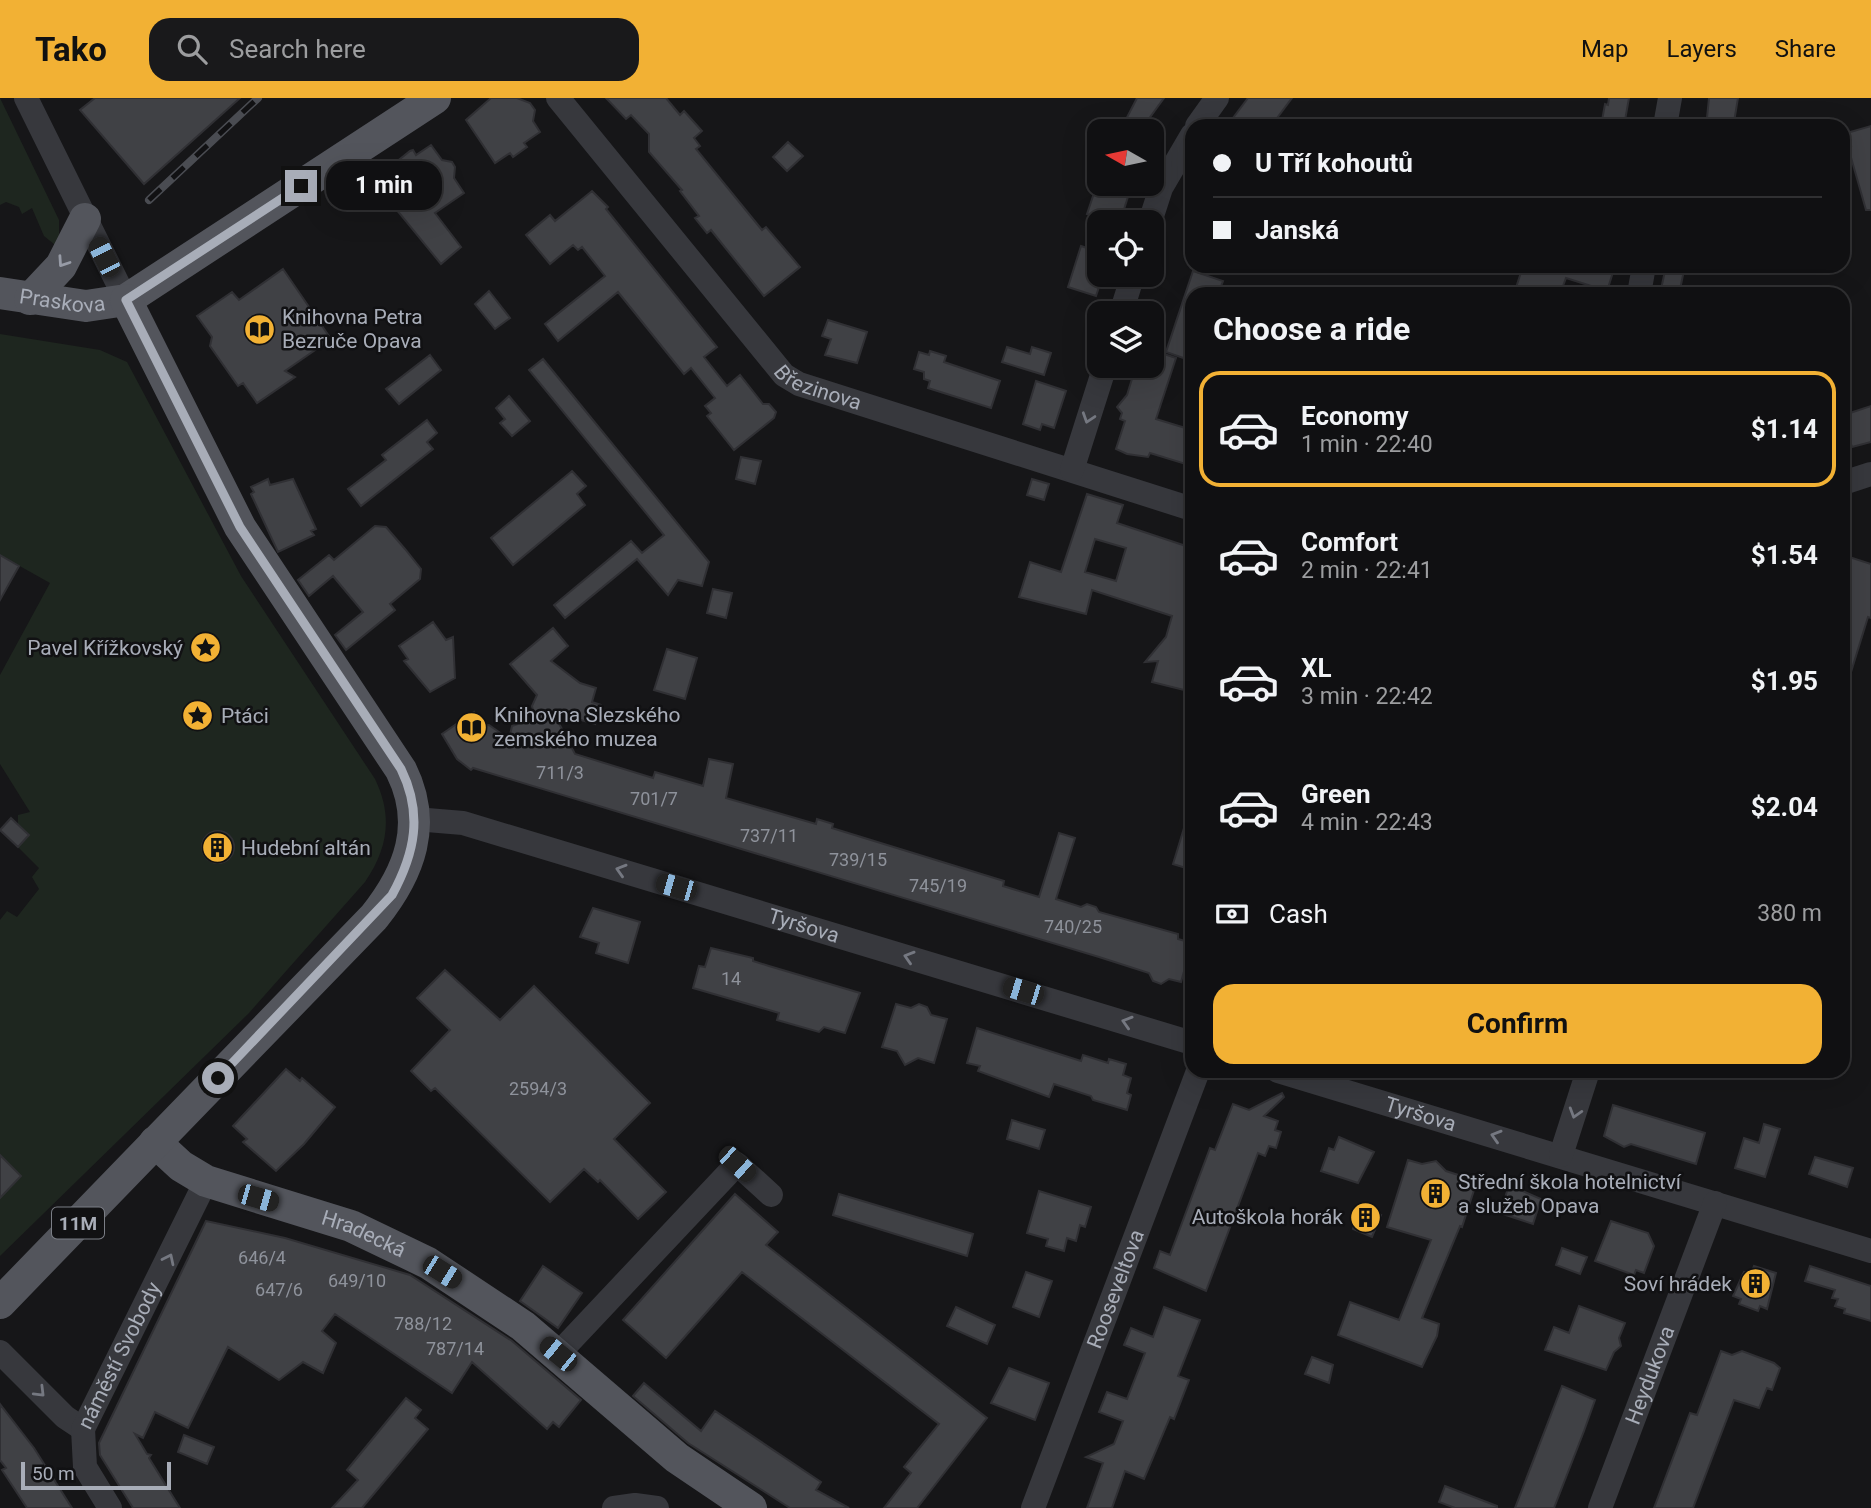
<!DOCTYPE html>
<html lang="en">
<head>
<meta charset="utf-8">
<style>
  body { margin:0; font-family:Roboto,sans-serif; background:#19191b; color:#f1f3f6; height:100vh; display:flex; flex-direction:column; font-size:26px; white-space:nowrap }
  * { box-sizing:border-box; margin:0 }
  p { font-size:23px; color:#9c9d9f }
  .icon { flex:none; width:38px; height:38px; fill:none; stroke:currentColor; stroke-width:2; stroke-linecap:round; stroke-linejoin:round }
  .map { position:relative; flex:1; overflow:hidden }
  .panel { position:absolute; left:1185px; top:189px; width:665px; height:791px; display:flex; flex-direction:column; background:#101012; border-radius:21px; box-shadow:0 7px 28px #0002,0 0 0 2px #303032 }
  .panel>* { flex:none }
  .guide { position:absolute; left:1185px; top:21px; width:665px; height:154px; border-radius:21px; box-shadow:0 7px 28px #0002,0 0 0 2px #303032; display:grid; align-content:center; height:154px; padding:0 28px; background:#101012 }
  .needle { width:46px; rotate:279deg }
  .tools { position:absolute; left:1087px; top:21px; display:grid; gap:14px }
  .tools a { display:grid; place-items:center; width:77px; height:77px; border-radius:14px; background:#101012; box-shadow:0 7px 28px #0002,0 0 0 2px #303032; font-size:35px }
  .scale { position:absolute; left:21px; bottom:18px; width:150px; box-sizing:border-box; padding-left:7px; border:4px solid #a8adb8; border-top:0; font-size:19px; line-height:24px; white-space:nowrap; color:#a8adb8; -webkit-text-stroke:5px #111113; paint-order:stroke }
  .end { position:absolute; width:32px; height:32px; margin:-16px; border:9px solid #a8adb8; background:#111; box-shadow:0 0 0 4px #111 }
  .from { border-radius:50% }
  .bubble { position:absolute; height:49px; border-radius:21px; background:#101012; box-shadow:0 7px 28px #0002,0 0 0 2px #303032; font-size:23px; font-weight:700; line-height:49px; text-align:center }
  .car { position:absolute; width:21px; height:42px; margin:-21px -10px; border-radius:9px; box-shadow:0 0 5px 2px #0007; background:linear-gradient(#222 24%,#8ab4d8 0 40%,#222 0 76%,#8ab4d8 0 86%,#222 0) }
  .guide b { display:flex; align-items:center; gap:24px; height:66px; font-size:26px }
  .guide b+b { border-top:2px solid #303032 }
  .guide i { width:18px; height:18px; background:#f1f3f6 }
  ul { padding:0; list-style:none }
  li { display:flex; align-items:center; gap:21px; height:116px; margin:0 14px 10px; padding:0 14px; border:4px solid transparent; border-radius:21px }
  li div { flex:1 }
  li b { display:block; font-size:26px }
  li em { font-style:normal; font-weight:700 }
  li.current { border-color:#f2b134 }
  li>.icon { width:63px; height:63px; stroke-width:1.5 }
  h2 { padding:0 28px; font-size:32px; line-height:84px }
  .pay { display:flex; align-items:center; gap:18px; height:77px; padding:0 28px; font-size:26px }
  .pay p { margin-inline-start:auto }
  .button { display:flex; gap:14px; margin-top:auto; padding:14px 28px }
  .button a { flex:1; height:80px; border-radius:21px; background:#f2b134; color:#111; font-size:28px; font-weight:700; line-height:80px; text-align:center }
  header { display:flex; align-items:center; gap:42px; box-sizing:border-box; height:98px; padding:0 35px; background:#f2b134; color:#111 }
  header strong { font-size:33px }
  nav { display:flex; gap:38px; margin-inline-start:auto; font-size:24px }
  .search { width:490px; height:63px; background:#19191b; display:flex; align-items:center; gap:18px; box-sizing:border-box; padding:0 24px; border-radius:21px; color:#9c9d9f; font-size:26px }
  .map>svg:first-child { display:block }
</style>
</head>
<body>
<header>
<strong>Tako</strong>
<div class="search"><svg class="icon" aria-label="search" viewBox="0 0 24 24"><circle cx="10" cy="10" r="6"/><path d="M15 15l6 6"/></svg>Search here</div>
<nav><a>Map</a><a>Layers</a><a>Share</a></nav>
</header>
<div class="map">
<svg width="1871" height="1410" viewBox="0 0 1871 1410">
  <rect width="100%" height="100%" fill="#161618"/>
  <path fill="#1e261f" d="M0 0 59 122V150L44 138 32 110 22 116 19 109 6 104 0 107Z
    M0 236 100 252 127 264 241 478 375 681C393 718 388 750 365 784L249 915 0 1158V822L7 813 17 819 39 791 32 779 39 770 18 749 29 737 18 726V717L30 714 0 666V577L50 485 0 457Z"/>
  <path fill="#404145" stroke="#303034" stroke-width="2" fill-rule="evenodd" d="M95 0H240L144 86 80 12Z
    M491 0H517L530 5 535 12 533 23 540 34 524 45 527 49 513 59 510 55 495 65 466 22Z
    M606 0H666L680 17 684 13 702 33 694 40 700 48 696 51 762 132 766 129 800 169 764 198 711 132 707 135 695 120 699 118 680 93 682 92 649 54V36L631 17 626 21Z
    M1137 0H1164L1140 33H1120Z
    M1248 0H1292L1271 28H1227Z
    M1609 0H1629L1624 28H1601L1605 6 1608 7Z
    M1709 0H1738L1734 24 1707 20Z
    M1871 28V112H1866L1848 49 1851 48 1847 35Z
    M788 44 803 58 787 73 773 59Z
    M431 47 442 62 452 64 455 69 454 80 464 95 435 115 461 149 441 166 391 105 389 100 395 97 383 80 398 70 395 65 410 53 413 52 416 57Z
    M1097 86H1132L1120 124 1087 116Z
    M592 93 608 109 606 111 717 249 704 259 727 288 740 277 763 306H769L776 314 774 320 734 352 707 318 711 315 705 308 715 300 691 270 684 276 618 194 558 243 545 226 605 178 582 149 578 152 573 147 550 166 526 137 550 117 555 123Z
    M1081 148 1099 154V177H1103L1096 198 1068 189Z
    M1523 168H1615L1607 193 1566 180 1560 196H1514Z
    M1666 168H1685L1679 196H1660Z
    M283 171 331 241 285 273 295 279 257 305 243 285 238 288 210 248 212 239 197 218 232 194 239 202Z
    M1193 173 1223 183 1218 196H1192V263L1166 254Z
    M489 193 510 220 495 231 475 206Z
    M828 222 867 234 857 265 825 257 831 241 822 238Z
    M1007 249 1030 256 1032 249 1051 255 1044 277 1002 264Z
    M1152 252 1176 260 1156 321 1192 332V368L1150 355 1148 359 1127 356 1116 351 1125 323 1120 321 1122 315 1117 309 1127 297 1136 268H1152Z
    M930 253 946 258 944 264 1000 283 991 310 928 290 930 283 924 281V274L914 271 919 254 929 257Z
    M430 257 441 272 399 306 386 291Z
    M543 261 709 464 702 488 678 482 668 497 637 461 565 520 554 507 631 443 642 455 664 437 529 272Z
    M1036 283 1066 293 1054 330 1042 326 1040 332 1023 326Z
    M509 298 530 323 512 338 500 325 505 321 496 310Z
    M1871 308V344L1852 349 1844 325 1849 323 1847 316Z
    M427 322 437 335 427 344 433 351 361 408 348 391 386 362 382 357Z
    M741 359 761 363 755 386 736 381Z
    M572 373 586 388 577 396 585 407 513 467 491 440Z
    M268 381 270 387 293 381 316 431 311 433 314 437 278 454 251 396 254 394 251 389Z
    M1032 381 1049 386 1044 402 1027 397Z
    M1087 396 1123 407 1117 425 1192 450V594L1152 584 1158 563 1145 564 1166 539 1172 518 1092 492 1086 516 1019 499 1030 464 1061 474ZM1095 441 1126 450 1116 483 1085 474Z
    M375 428 386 429 405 451 421 471 420 481 390 506 395 512 346 552 335 537 363 514 333 478 309 498 298 482 329 457 334 462Z
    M0 457 19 468 0 502Z
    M1843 457 1871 466V520L1868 519 1847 587 1843 586V533L1849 513 1843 511V503L1848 484 1843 482Z
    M713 491 732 495 726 520 707 515Z
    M433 524 446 542 453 539 455 580 430 594 404 563 408 561 399 548Z
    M553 530 568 548 551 563 580 585 596 590 592 604 601 607 595 626 553 614 575 656 653 680 655 674 703 688 709 661 733 666 726 700 816 726 817 721 833 726 832 730 1004 783 1003 788 1039 799 1059 735 1075 740 1056 801 1081 809 1087 806 1096 809 1099 814 1178 836V841L1192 845 1181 884 1169 881 1161 886 1153 883 1149 875 1099 859 473 670 471 672 457 661 442 636 474 614 484 628 489 627 509 641 512 628 535 620 532 608 537 597 510 566Z
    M667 551 697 560 685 601 654 592Z
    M1188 717 1192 718V772L1173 766Z
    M11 720 29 737 18 749 0 732Z
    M202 749a16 16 0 1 1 32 0a16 16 0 1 1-32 0Z
    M593 810 640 824 628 865 596 855 599 845 580 839Z
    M711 850 753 860V863L769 868 860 895 845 935 824 929 819 934 777 922 779 915 693 890 699 868 705 869Z
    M445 872 500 922 534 888 650 1005 614 1041 666 1094 638 1121 600 1082 598 1084 584 1071 550 1104 435 990 431 993 411 973 450 932 417 900Z
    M896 906 911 910 919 906 927 909 931 917 947 921 934 965 918 960 905 967 897 953 882 949Z
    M977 930 1081 963 1083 957 1108 965 1109 961 1126 966 1123 977 1131 980 1127 995 1131 997 1127 1012 1093 1002 1091 998 1054 986 1049 999 978 973 980 968 967 965Z
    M286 971 300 983 302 980 335 1009 304 1046 276 1073 243 1044 247 1041 233 1028Z
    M1282 995 1284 999 1264 1018 1278 1023 1275 1032 1281 1034 1276 1050 1269 1048 1265 1058 1258 1055 1206 1193 1154 1170 1160 1153 1170 1157 1210 1050 1215 1052 1233 1006 1249 1012Z
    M1613 1007 1705 1035 1696 1066 1631 1046 1624 1049 1604 1038Z
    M1012 1022 1045 1032 1039 1051 1007 1041Z
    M1764 1026 1780 1031 1765 1079 1735 1070 1744 1040 1759 1045Z
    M1339 1039 1374 1054 1358 1085 1321 1073 1329 1050 1334 1052Z
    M0 1057 21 1078 0 1100Z
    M1815 1059 1853 1070 1847 1089 1809 1076Z
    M1408 1062 1422 1066 1436 1063 1446 1073 1477 1083 1462 1129 1460 1128 1422 1220 1439 1226 1437 1238 1422 1269 1338 1237 1350 1204 1399 1222 1431 1142 1387 1129Z
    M1509 1087 1541 1101 1533 1126 1500 1115Z
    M1039 1093 1091 1109 1085 1129 1080 1127 1076 1143 1067 1140 1064 1153 1046 1148 1048 1141 1027 1135Z
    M735 1096 778 1134 766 1147 987 1320 917 1410H884L911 1375 904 1369 939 1326 742 1174 666 1260 623 1222Z
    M839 1096 973 1136 967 1158 833 1117Z
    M1361 1109 1381 1117 1372 1139 1353 1131Z
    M206 1123 285 1140 410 1177 512 1243 581 1302 559 1329 553 1324 547 1331 472 1264 452 1295 335 1216 322 1233 336 1245 323 1275 303 1264 279 1282 228 1249 188 1330 155 1314 143 1340 135 1336 147 1356 151 1357 149 1360 180 1410H133L100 1357 99 1345Z
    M1611 1123 1648 1135 1654 1148 1644 1175 1636 1172 1634 1177 1595 1163Z
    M1562 1150 1587 1159 1580 1176 1556 1167Z
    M543 1168 582 1195 558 1230 520 1203Z
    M1754 1168 1776 1175 1767 1211 1760 1208 1758 1213 1739 1206 1741 1201 1733 1198 1744 1174 1751 1176Z
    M1810 1168 1871 1188V1223L1844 1215 1845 1211 1835 1208 1838 1201 1832 1200 1835 1192 1805 1183Z
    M1026 1174 1052 1183 1039 1219 1013 1209Z
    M1579 1208 1625 1225 1619 1240 1621 1248 1614 1254 1606 1272 1545 1252 1554 1229 1569 1235Z
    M956 1209 995 1227 987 1246 947 1228Z
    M1164 1209 1200 1222 1178 1278 1189 1282 1174 1321 1170 1319 1144 1381 1125 1373 1112 1410H1087L1103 1365 1086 1359 1114 1346 1123 1323 1099 1314 1107 1294 1127 1301 1145 1255 1124 1247 1131 1230 1153 1239Z
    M1721 1253 1732 1257 1742 1253 1774 1265 1780 1270 1772 1292 1767 1290 1759 1310 1734 1302 1693 1410H1654L1690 1315 1697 1317Z
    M1312 1259 1333 1267 1329 1285 1305 1276Z
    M1009 1270 1049 1285 1035 1322 991 1305Z
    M644 1285 701 1333 715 1313 821 1384 816 1392 849 1410H790L688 1345 633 1298Z
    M1562 1288 1595 1302 1584 1333 1554 1410H1515Z
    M406 1300 421 1312 415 1320 428 1331 362 1410H332L358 1382 347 1372Z
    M0 1306 34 1350 72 1410H27L2 1372 6 1370 0 1362Z
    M184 1337 214 1349 207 1366 178 1354Z
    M1445 1388 1497 1408V1410H1455L1439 1404Z"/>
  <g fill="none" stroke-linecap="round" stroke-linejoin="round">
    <g stroke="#37383d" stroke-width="24">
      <path d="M26 0 126 202"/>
      <path id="s1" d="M558 0 784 277 799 286 1192 411"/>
      <path d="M1197 28 1217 0"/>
      <path d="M1665 28 1670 0"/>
      <path d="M1150 124 1161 90 1192 37"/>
      <path d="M1639 196 1644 168"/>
      <path d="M1121 215 1133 177"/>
      <path d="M1072 372 1105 268"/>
      <path d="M1843 385 1871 376"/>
      <path id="s2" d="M415 721 463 725 1192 945"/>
      <path id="s3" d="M1278 973 1871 1153"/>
      <path d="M1561 1057 1588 973"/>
      <path d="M0 1254 65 1319 83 1331"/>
      <path d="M558 1256 737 1066 771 1097"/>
      <path id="s4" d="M83 1331 206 1083"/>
      <path d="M83 1331 85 1369 110 1410"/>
      <path d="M614 1410 635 1407 657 1410"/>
      <path id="s5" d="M1033 1410 1198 973"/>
      <path id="s6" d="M1600 1410 1715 1105"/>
    </g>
    <g stroke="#53555c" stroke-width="32">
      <path id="s7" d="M0 195 86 208 126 202 435 0"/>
      <path d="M30 201 61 168 85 121"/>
      <path id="s8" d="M155 1044 181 1068 206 1083 351 1128 428 1165 523 1228 677 1360 751 1410"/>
      <path d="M0 1205 374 819C410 774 428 726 401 672L240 429 126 202"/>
    </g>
    <defs>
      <path id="rail" d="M149 102 258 0"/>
    </defs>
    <use href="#rail" stroke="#4a4c52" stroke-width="8"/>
    <use href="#rail" stroke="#111113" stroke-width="5" stroke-dasharray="16" stroke-linecap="butt"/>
  </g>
  <defs><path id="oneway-chevron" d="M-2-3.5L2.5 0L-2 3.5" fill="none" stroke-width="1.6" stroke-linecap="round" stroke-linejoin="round" transform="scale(1.75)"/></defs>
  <use stroke="#979ba6" href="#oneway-chevron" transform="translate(63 164) rotate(124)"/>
  <g stroke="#757881">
    <use href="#oneway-chevron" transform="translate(1088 320) rotate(108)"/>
    <use href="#oneway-chevron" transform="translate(621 772) rotate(-163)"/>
    <use href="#oneway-chevron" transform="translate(909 859) rotate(-163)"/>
    <use href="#oneway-chevron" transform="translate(1127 924) rotate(-163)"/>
    <use href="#oneway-chevron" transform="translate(1575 1015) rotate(107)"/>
    <use href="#oneway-chevron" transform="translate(1496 1038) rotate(-163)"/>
    <use href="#oneway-chevron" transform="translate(169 1161) rotate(-64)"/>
    <use href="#oneway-chevron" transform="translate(40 1294) rotate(45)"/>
  </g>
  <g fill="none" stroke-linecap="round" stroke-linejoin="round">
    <path stroke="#a8adb8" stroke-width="9" d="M218 980 392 797C415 755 423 716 401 671L240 429 126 202 301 88"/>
  </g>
  <defs>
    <symbol id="library-disc" viewBox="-11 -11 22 22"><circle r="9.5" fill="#f2b134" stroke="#111113"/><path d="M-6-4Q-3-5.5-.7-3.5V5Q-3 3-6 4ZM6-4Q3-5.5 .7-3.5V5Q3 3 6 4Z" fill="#111"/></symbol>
    <symbol id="sight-disc" viewBox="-11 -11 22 22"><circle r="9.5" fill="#f2b134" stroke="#111113"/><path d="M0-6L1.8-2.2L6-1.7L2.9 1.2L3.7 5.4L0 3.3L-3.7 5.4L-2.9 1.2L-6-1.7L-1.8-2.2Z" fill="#111"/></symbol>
    <symbol id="building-disc" viewBox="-11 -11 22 22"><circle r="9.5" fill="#f2b134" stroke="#111113"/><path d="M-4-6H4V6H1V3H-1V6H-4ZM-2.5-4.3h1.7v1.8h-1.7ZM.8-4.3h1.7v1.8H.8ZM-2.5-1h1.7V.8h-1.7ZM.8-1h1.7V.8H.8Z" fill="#111"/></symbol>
  </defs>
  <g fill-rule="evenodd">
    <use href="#library-disc" x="242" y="214" width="35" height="35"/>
    <use href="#sight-disc" x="188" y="532" width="35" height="35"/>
    <use href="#sight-disc" x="180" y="600" width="35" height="35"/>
    <use href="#library-disc" x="454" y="612" width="35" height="35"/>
    <use href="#building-disc" x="200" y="732" width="35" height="35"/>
    <use href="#building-disc" x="1418" y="1078" width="35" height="35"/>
    <use href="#building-disc" x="1348" y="1102" width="35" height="35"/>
    <use href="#building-disc" x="1738" y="1168" width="35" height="35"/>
  </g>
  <g text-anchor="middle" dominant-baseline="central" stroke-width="5" stroke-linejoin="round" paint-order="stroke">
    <g font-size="18" fill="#8e929b">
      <text x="560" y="674">711/3</text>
      <text x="654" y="700">701/7</text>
      <text x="769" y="737">737/11</text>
      <text x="858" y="761">739/15</text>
      <text x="938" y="787">745/19</text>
      <text x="1073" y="828">740/25</text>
      <text x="731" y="880">14</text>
      <text x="538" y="990">2594/3</text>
      <text x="262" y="1159">646/4</text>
      <text x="357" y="1182">649/10</text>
      <text x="279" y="1191">647/6</text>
      <text x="423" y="1225">788/12</text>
      <text x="455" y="1250">787/14</text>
    </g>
    <rect fill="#111113" stroke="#7b7e86" stroke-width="2" x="52" y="1109.5" width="52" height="31" rx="5"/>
    <g font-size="19" font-weight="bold" fill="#a8adb8">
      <text x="78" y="1125">11M</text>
    </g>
    <g font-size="21" fill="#a8adb8" stroke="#111113">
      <text stroke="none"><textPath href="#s7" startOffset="63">Praskova</textPath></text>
      <text stroke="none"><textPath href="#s1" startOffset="394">Březinova</textPath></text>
      <text stroke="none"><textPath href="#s2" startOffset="404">Tyršova</textPath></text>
      <text stroke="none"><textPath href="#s3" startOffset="149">Tyršova</textPath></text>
      <text stroke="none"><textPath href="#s8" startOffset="231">Hradecká</textPath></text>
      <text stroke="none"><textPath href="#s5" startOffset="234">Rooseveltova</textPath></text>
      <text stroke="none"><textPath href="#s4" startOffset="82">náměstí Svobody</textPath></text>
      <text stroke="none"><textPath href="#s6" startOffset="142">Heydukova</textPath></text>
    </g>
    <g font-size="21" fill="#a8adb8" stroke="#111113" text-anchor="start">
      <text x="282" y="219">Knihovna Petra<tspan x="282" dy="24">Bezruče Opava</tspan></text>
      <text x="183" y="550" text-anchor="end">Pavel Křížkovský</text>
      <text x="494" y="617">Knihovna Slezského<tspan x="494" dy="24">zemského muzea</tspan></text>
      <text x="221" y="618">Ptáci</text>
      <text x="241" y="750">Hudební altán</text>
      <text x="1458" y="1084">Střední škola hotelnictví<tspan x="1458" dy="24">a služeb Opava</tspan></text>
      <text x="1343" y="1119" text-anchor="end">Autoškola horák</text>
      <text x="1732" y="1186" text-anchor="end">Soví hrádek</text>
    </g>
  </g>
</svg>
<div class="tools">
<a><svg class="needle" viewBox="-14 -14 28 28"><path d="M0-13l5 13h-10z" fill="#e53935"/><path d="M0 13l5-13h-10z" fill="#9c9d9f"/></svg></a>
<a><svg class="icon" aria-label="locate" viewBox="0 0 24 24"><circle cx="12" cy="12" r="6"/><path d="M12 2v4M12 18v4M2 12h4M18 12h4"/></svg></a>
<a><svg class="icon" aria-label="layers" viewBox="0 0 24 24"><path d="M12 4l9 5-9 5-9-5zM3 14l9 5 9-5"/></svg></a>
</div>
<div class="scale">50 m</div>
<i class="end from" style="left:218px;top:980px"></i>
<i class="end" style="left:301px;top:88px"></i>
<div class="bubble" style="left:326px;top:63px;width:116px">1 min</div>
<i class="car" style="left:104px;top:159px;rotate:333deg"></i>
<i class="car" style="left:676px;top:789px;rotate:286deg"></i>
<i class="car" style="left:1023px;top:893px;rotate:287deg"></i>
<i class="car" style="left:737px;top:1066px;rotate:132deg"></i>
<i class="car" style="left:258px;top:1100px;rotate:106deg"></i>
<i class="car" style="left:442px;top:1174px;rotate:122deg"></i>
<i class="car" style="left:558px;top:1256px;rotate:309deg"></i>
<div class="guide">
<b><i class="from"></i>U Tří kohoutů</b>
<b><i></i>Janská</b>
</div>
<section class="panel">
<h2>Choose a ride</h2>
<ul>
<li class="current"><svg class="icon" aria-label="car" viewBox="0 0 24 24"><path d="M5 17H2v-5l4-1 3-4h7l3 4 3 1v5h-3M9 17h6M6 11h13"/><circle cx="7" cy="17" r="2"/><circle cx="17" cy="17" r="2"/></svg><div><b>Economy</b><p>1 min · 22:40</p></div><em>$1.14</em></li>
<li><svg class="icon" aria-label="car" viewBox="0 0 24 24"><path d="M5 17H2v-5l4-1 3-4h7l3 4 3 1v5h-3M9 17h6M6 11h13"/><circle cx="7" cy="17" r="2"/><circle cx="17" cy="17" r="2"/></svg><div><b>Comfort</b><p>2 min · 22:41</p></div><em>$1.54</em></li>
<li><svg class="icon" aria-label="car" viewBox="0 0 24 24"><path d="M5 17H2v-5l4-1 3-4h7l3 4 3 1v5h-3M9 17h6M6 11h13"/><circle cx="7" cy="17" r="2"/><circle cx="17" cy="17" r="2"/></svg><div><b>XL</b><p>3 min · 22:42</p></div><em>$1.95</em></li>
<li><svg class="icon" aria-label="car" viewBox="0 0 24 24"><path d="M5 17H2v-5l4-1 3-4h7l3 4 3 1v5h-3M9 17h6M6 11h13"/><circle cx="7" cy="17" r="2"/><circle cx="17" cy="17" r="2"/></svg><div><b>Green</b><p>4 min · 22:43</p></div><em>$2.04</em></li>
</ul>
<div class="pay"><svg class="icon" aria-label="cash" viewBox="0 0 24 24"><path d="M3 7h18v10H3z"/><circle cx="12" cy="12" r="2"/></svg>Cash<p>380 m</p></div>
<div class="button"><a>Confirm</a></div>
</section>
</div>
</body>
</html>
